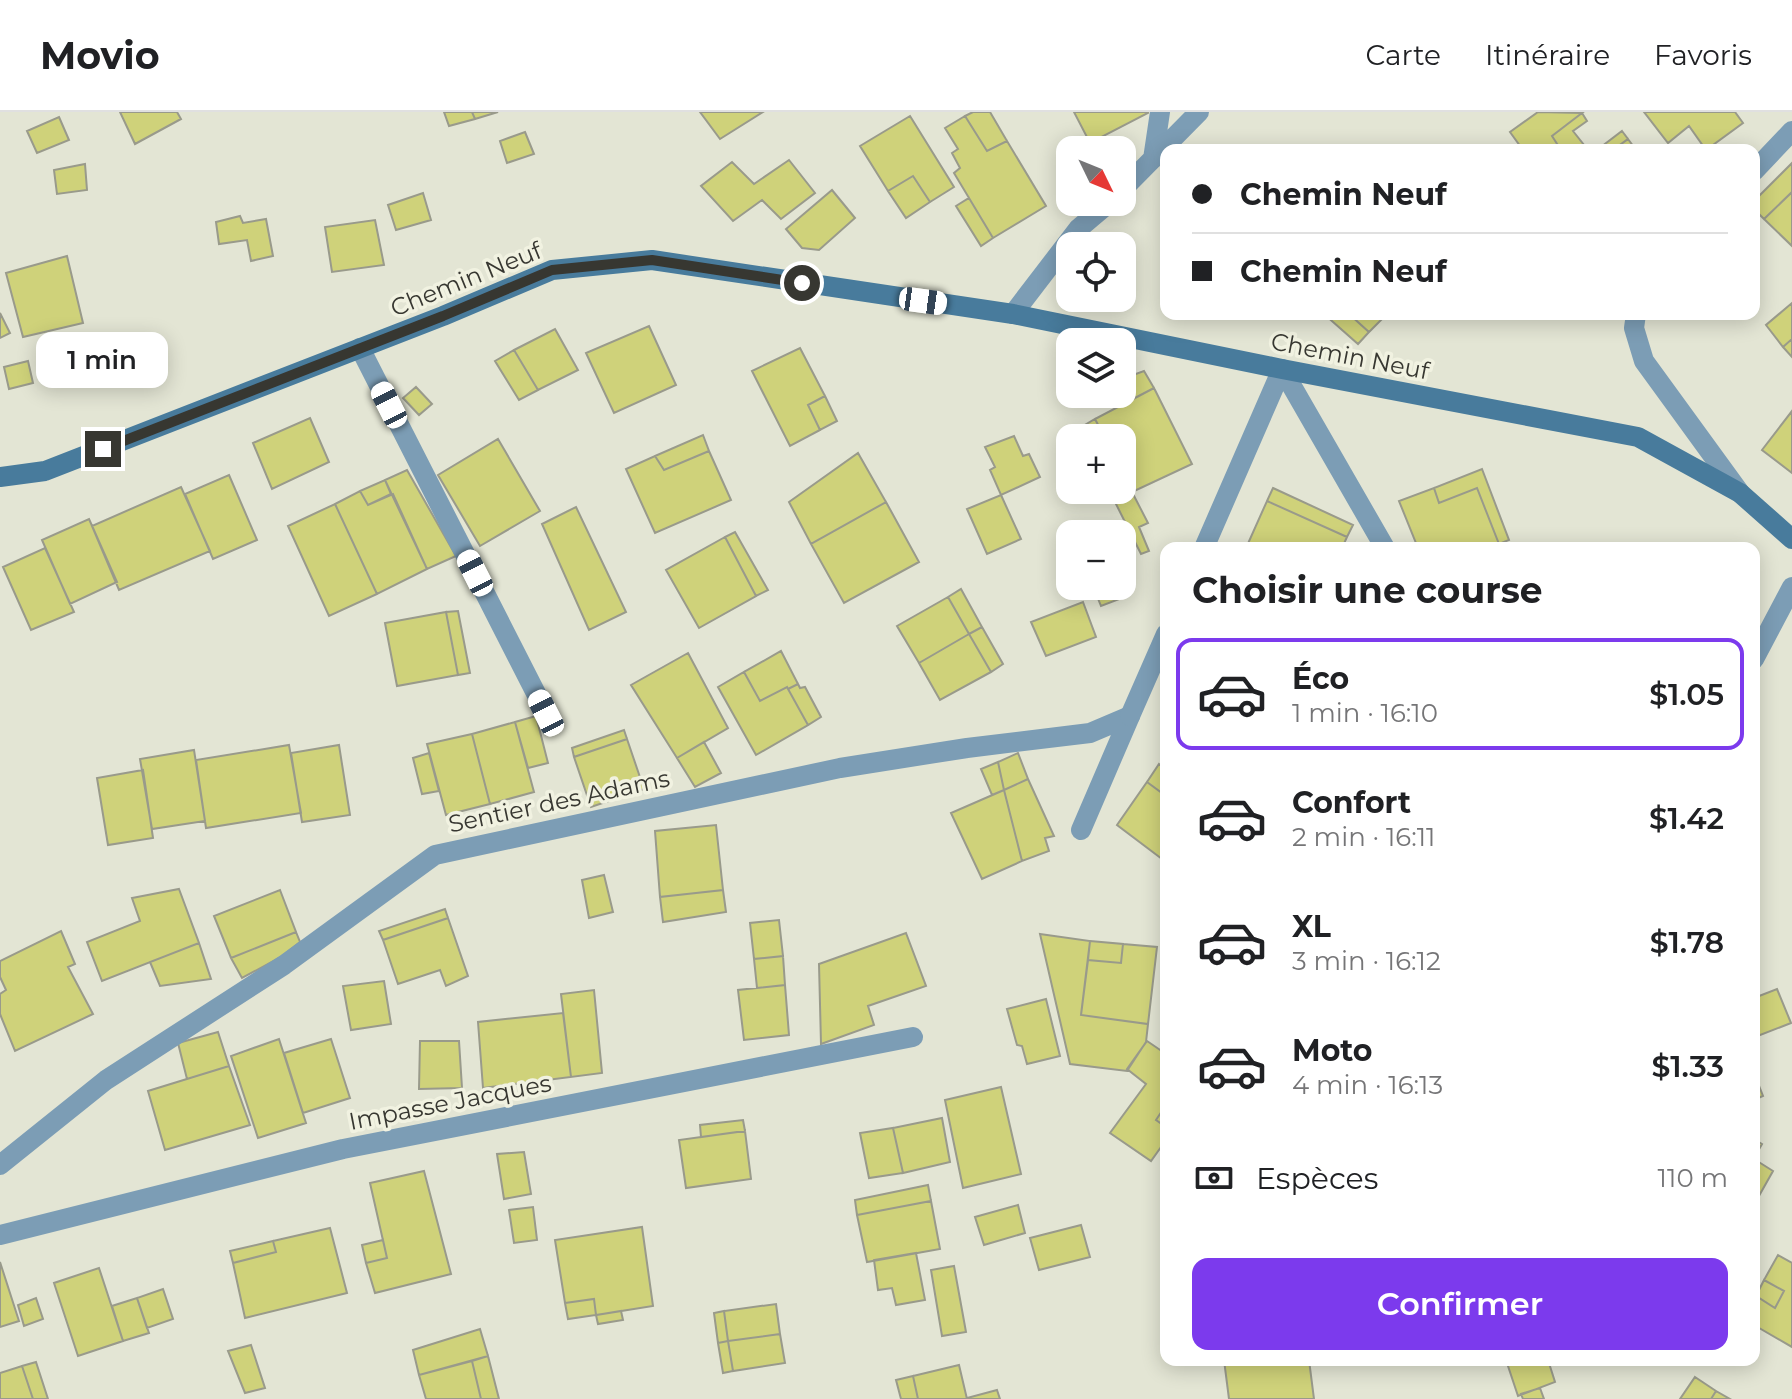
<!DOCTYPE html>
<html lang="fr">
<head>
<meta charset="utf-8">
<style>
  body { margin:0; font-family:Montserrat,sans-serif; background:#f6f6f6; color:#202124; height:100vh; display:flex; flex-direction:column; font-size:30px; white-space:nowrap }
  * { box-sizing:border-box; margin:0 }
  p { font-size:26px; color:#757577 }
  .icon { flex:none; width:44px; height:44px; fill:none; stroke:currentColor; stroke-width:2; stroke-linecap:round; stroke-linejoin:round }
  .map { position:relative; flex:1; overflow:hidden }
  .drawer { position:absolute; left:1160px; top:430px; width:600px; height:824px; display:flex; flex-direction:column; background:#fff; border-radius:16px; box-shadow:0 4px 20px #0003 }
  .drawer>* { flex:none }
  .guide { position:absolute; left:1160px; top:32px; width:600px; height:176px; border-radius:16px; box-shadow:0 4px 20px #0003; display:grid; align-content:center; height:176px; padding:0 32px; background:#fff }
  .needle { width:52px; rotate:133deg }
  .tools { position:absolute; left:1056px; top:24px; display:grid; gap:16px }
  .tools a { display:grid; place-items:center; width:80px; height:80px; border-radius:16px; background:#fff; box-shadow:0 4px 20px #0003; font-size:40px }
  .end { position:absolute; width:36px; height:36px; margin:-18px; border:10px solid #373731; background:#fff; box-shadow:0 0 0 4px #fff }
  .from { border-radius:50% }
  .bubble { position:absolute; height:56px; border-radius:16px; background:#fff; box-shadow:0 4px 20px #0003; font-size:26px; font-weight:600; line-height:56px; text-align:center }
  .car { position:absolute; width:24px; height:48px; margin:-24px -12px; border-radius:10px; box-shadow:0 0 6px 2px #0007; background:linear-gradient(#fff 24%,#345 0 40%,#fff 0 76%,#345 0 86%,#fff 0) }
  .guide b { display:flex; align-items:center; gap:28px; height:76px; font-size:30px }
  .guide b+b { border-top:2px solid #e0e0e0 }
  .guide i { width:20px; height:20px; background:#202124 }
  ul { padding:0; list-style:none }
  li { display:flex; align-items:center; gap:24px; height:112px; margin:0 16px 12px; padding:0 16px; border:4px solid transparent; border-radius:16px }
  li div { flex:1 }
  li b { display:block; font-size:30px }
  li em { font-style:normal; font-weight:600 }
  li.on { border-color:#7c3aed }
  li>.icon { width:72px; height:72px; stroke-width:1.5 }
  h2 { padding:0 32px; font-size:36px; line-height:96px }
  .pay { display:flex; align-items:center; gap:20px; height:88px; padding:0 32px; font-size:30px }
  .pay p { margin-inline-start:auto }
  .cta { display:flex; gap:16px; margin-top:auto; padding:16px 32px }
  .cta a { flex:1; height:92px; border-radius:16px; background:#7c3aed; color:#fff; font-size:32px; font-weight:600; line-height:92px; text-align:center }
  header { display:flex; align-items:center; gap:48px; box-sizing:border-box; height:112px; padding:0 40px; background:#fff; border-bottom:2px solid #e0e0e0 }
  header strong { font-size:38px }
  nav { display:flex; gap:44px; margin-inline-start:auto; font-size:28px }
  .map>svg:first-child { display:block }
</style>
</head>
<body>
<header>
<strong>Movio</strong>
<nav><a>Carte</a><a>Itinéraire</a><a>Favoris</a></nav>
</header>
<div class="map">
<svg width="1792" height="1287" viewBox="0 0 1792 1287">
  <rect width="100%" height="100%" fill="#e3e5d4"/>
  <path fill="#cfd27a" stroke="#999a8b" stroke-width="2" d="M120 0H177L181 7 135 32Z
    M444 0H472L475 7 449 14Z
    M472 0H498L475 7Z
    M700 0H763L720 27Z
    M973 0H990L1007 29 987 39 965 4Z
    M1074 0H1148V1L1090 31Z
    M1538 0 1582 1 1552 24 1561 38H1523L1510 20Z
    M1644 0H1735L1743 11 1706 38 1689 14 1668 31Z
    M1582 1 1587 9 1573 19 1588 38H1561L1552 24Z
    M910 4 954 75 930 90 913 64 888 79 860 34Z
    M965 4 987 39 1007 29 1046 94 993 126 954 61 960 56 952 41 958 37 945 16Z
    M59 5 69 28 37 41 27 19Z
    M1622 19 1628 27 1613 38H1597Z
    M525 20 534 42 507 51 500 29Z
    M1628 27 1636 38H1613Z
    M789 48 815 81 781 107 762 88 733 109 701 74 732 50 754 72Z
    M1792 51V80L1764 107 1754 97V89Z
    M85 52 87 78 57 82 54 58Z
    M913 64 930 90 906 106 888 79Z
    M832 78 855 106 819 138 802 136 786 117Z
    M1792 80V134L1764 107Z
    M423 81 431 108 396 118 388 93Z
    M969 86 993 126 981 134 956 94Z
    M240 104 243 111 266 107 273 144 251 149 247 128 219 132 216 110Z
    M375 108 384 153 332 160 325 115Z
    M67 144 83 211 23 225 6 161Z
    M1792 191V227L1783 235 1766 213Z
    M0 201 10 221 0 226Z
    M1324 202H1349L1369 220 1358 232Z
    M1349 202H1387L1369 220Z
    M649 214 676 273 614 301 586 241Z
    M555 217 578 258 538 278 514 238Z
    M1792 227V245L1783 235Z
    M800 236 825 284 808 293 820 318 790 334 752 259Z
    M514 238 538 278 519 288 495 249Z
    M28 249 33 271 9 277 4 255Z
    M1144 259 1154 276 1131 288 1122 267Z
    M416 275 432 292 419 303 403 286Z
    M1154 276 1192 352 1132 380 1148 411 1139 415 1149 439 1141 442 1109 378H1122V326H1105L1095 307Z
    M825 284 837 309 820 318 808 293Z
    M1792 299V361L1762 338Z
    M310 306 329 350 272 377 253 331Z
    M1095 307 1105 326H1083L1078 317Z
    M703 323 709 339 664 358 655 344Z
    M1014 324 1023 344 1029 342 1040 365 1001 383 990 358 995 355 985 335Z
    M498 327 540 399 480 434 438 363Z
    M709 339 731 388 655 421 626 357 655 344 664 358Z
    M858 341 886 390 811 432 789 390Z
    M1482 357 1509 428 1499 432 1477 376 1439 391 1434 376Z
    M407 358 456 444 427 457 385 368Z
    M229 363 257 428 213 447 185 382Z
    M385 368 391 382 368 393 360 379Z
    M181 375 210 439 119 478 92 414Z
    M1273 376 1353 413 1347 425 1267 389Z
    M1434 376 1439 391 1477 376 1499 432 1492 434V436H1418L1399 389Z
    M360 379 368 393 393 382 427 457 377 482 335 392Z
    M1001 383 1021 427 987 442 967 397Z
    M1267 389 1347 425 1342 436H1246Z
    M886 390 919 450 844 491 811 432Z
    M335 392 377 482 329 504 288 414Z
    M576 395 626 500 589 518 542 412Z
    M89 407 117 470 70 492 42 428Z
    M735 420 768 478 756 484 725 425Z
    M725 425 756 484 699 516 666 458Z
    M45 436 74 500 31 518 3 455Z
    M1093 474H1117L1122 486 1101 494Z
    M961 477 982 515 969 522 948 485Z
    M948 485 969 522 919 551 897 514Z
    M1083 490 1096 525 1046 544 1031 510Z
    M458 499 470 561 458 563 446 500Z
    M446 500 458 563 397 574 385 511Z
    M982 515 1003 552 991 560 969 522Z
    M969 522 991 560 940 588 919 551Z
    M781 539 798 572 788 577 787 575 760 589 744 560Z
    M688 541 728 616 677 646 631 573Z
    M744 560 760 589 787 575 808 613 756 643 718 575Z
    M798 572 800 576 805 575 821 605 808 613 788 577Z
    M536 604 548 651 528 656 515 610Z
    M515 610 534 680 490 692 472 622Z
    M624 618 627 627 574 645 572 636Z
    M472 622 490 692 446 703 427 632Z
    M627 627 644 677 591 695 574 645Z
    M704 630 721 661 695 675 677 646Z
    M289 633 301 701 206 716 196 648Z
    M339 633 350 703 302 710 291 641Z
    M194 638 205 709 152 717 140 647Z
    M429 641 439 679 422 682 413 646Z
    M1018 641 1028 667 1004 678 998 650Z
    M998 650 1004 678 992 683 981 657Z
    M1159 652 1166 657V684L1147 670Z
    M143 658 153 726 108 733 97 666Z
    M1028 667 1054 724 1045 726 1049 739 1022 749 1004 678Z
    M1147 670 1166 684V750L1117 713Z
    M1004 678 1022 749 982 767 951 701Z
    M716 713 723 778 660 785 655 719Z
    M604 763 613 800 589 806 582 768Z
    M179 777 199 831 102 869 87 830 140 809 132 786Z
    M280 778 296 820 231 846 214 804Z
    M723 778 726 800 663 810 660 785Z
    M445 797 448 806 383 828 379 819Z
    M448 806 468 864 446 874 440 858 398 872 383 828Z
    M779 808 783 844 754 847 750 811Z
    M61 819 75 852 68 855 93 902 15 939 0 902V882L6 878 0 865V849Z
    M296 820 300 830 281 845 242 866 231 846Z
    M906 821 926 874 868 894 874 913 821 932 819 852Z
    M1040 822 1090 829 1081 903 1148 912 1146 930 1127 959 1070 952Z
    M1090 829 1123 832 1121 851 1088 848Z
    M199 831 211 867 160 874 150 850Z
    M1123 832 1157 835 1148 912 1081 903 1088 848 1121 851Z
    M783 844 785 873 757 876 754 847Z
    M384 869 391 912 351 918 343 874Z
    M785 873 789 923 744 928 738 878Z
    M1777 877 1791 911 1755 925 1754 886Z
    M594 878 602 961 571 965 561 882Z
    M1046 887 1060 944 1027 952 1022 934 1017 933 1007 897Z
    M563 901 571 965 483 976 478 910Z
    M218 920 229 954 187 967 178 931Z
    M279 927 306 1011 258 1026 231 944Z
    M331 927 350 986 303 1001 284 941Z
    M420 929H459L462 976 419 977Z
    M1147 929 1166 942V993L1156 1008 1166 1015V1028L1151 1049 1110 1021 1146 972 1127 957Z
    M229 954 250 1013 165 1038 148 979Z
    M1754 961 1763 984 1754 988Z
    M1001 975 1021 1062 963 1076 945 988Z
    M1166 993V1015L1156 1008Z
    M942 1006 950 1050 903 1061 893 1016Z
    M743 1008 745 1019 701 1025 700 1013Z
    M893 1016 903 1061 869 1066 860 1021Z
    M745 1019 751 1067 686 1076 679 1028Z
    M1754 1027 1762 1032 1754 1046Z
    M524 1040 531 1082 504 1087 497 1042Z
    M1754 1047 1773 1059 1755 1091H1754Z
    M424 1059 451 1162 375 1181 366 1151 387 1146 370 1071Z
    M928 1073 931 1089 857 1103 855 1088Z
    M931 1089 940 1137 867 1150 857 1103Z
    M1018 1093 1025 1121 984 1133 975 1105Z
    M533 1095 537 1128 514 1131 509 1098Z
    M1081 1113 1090 1145 1039 1158 1030 1126Z
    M642 1115 653 1194 596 1203 594 1187 565 1191 555 1128Z
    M330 1116 347 1181 245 1206 233 1151 276 1140 273 1129Z
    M383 1128 387 1146 366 1151 362 1133Z
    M273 1129 276 1140 233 1151 230 1139Z
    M916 1141 925 1188 896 1193 892 1176 878 1178 874 1148Z
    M1778 1143 1792 1151V1235L1754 1213V1188L1756 1184 1775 1196 1784 1179 1764 1168Z
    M0 1150 19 1209 0 1215Z
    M954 1154 966 1220 942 1224 931 1158Z
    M99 1156 123 1229 78 1244 54 1171Z
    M1764 1168 1784 1179 1775 1196 1756 1184Z
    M163 1177 173 1207 147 1216 137 1186Z
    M36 1186 43 1207 24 1214 18 1193Z
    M137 1186 149 1221 123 1229 112 1194Z
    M594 1187 596 1203 568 1207 565 1191Z
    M776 1192 780 1222 728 1229 724 1199Z
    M621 1199 623 1208 598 1212 596 1203Z
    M724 1199 728 1229 718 1231 714 1201Z
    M480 1217 488 1244 419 1263 413 1238Z
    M780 1222 785 1251 733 1259 728 1229Z
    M728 1229 733 1259 723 1261 718 1231Z
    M251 1233 265 1276 245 1281 228 1239Z
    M488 1244 499 1287H481L472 1249Z
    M1224 1248H1309L1314 1287H1229Z
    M1506 1248H1548L1555 1270 1518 1284Z
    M472 1249 481 1287H426L419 1263Z
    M36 1250 48 1287H33L22 1254Z
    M959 1253 967 1287H918L913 1264Z
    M22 1254 33 1287H0V1261Z
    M913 1264 918 1287H901L896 1268Z
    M1695 1265 1716 1279 1711 1287H1680Z
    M1540 1276 1544 1287H1523L1521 1282Z
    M997 1278 1000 1287H967V1286Z
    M1716 1279 1730 1287H1711Z"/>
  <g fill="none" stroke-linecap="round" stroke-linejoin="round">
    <path stroke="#7c9db5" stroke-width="20" d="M1153 47 1160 0
      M1754 59 1792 19
      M1122 78 1199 0
      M1013 202 1078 117 1110 90
      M1636 202 1634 216 1644 249 1740 381
      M1754 547 1792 475
      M1081 718 1130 604
      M0 1053 106 968 284 853 435 743 840 656 967 636 1090 621 1130 604"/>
    <path stroke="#7c9db5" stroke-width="20" d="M360 236 546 601
      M1282 257 1385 436
      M1204 436 1282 257
      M1130 604 1166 522
      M0 1123 343 1037 913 925"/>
    <path stroke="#487b9c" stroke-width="20" d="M0 365 45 359 443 204 552 158 652 148 1013 202 1282 257 1638 325 1740 381 1792 427"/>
  </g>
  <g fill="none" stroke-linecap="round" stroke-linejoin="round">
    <path stroke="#373731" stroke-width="10" d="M103 337 443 204 552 158 652 148 802 171"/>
  </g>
  <g text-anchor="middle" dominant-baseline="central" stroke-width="7" stroke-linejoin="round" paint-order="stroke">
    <g font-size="24" fill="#373731" stroke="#f1f2e1">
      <text transform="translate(466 167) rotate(-22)">Chemin Neuf</text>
      <text transform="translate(1350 244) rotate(11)">Chemin Neuf</text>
      <text transform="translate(559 689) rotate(-12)">Sentier des Adams</text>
      <text transform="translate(450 990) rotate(-11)">Impasse Jacques</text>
    </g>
  </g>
</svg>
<div class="tools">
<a><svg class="needle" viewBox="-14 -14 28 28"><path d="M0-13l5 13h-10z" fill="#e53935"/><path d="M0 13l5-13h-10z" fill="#757577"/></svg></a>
<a><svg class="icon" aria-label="locate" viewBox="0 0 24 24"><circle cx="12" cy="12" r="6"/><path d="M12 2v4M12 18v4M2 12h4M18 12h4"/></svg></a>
<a><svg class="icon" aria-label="layers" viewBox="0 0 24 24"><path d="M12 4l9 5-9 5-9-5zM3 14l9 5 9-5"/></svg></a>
<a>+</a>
<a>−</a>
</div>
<i class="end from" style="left:802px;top:171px"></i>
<i class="end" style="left:103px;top:337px"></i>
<div class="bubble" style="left:36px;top:220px;width:132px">1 min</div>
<i class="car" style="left:923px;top:189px;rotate:98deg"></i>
<i class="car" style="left:389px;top:293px;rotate:333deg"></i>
<i class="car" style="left:475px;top:461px;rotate:333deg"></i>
<i class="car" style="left:546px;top:601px;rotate:333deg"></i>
<div class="guide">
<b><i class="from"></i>Chemin Neuf</b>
<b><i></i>Chemin Neuf</b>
</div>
<section class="drawer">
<h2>Choisir une course</h2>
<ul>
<li class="on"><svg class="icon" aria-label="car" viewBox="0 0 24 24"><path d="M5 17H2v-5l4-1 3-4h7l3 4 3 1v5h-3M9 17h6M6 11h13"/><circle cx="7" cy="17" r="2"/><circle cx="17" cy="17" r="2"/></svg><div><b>Éco</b><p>1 min · 16:10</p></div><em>$1.05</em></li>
<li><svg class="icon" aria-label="car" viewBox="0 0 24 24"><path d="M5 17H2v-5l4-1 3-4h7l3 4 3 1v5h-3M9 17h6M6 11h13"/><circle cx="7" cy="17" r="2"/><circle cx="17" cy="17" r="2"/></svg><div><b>Confort</b><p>2 min · 16:11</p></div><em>$1.42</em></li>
<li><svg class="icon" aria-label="car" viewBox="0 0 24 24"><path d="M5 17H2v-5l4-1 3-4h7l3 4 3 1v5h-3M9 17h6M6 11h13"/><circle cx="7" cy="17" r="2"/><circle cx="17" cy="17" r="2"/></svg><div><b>XL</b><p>3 min · 16:12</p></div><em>$1.78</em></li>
<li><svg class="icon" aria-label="car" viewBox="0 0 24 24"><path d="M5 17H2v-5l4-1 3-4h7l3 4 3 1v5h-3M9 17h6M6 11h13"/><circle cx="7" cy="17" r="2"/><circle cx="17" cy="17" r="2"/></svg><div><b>Moto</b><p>4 min · 16:13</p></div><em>$1.33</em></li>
</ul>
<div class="pay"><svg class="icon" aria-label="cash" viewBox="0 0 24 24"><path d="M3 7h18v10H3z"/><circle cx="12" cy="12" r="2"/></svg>Espèces<p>110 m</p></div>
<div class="cta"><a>Confirmer</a></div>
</section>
</div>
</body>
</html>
